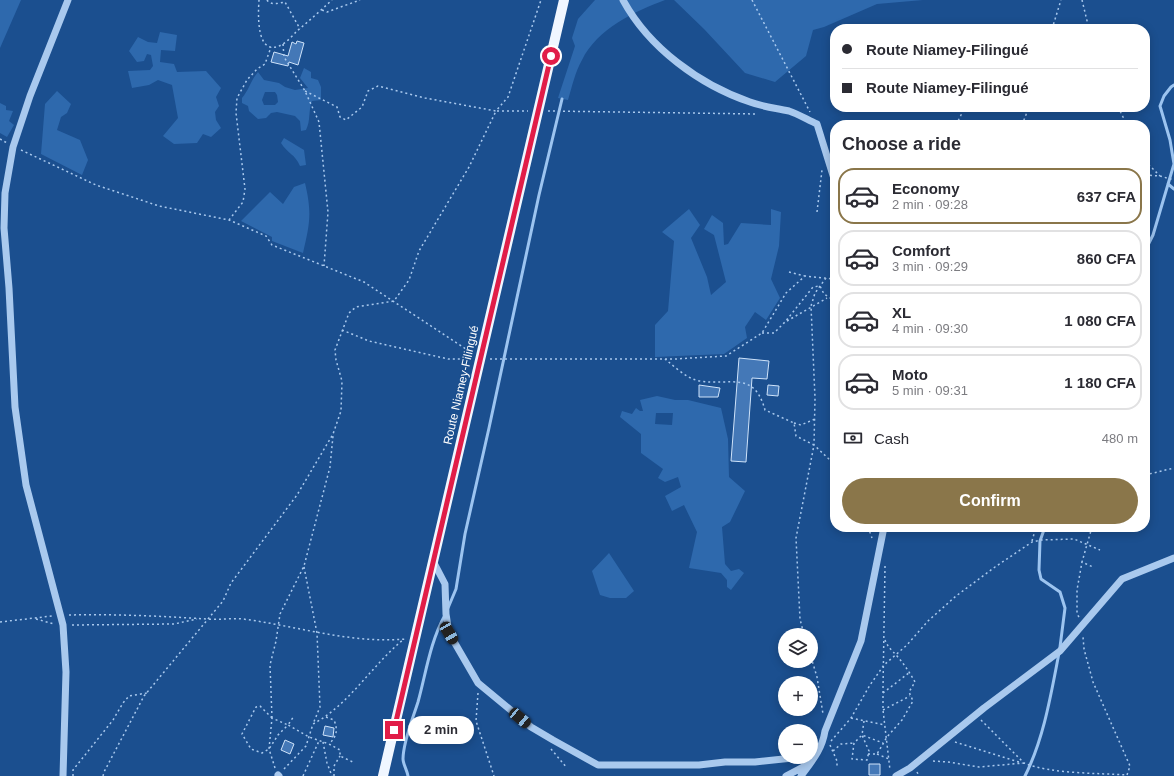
<!DOCTYPE html>
<html lang="en">
<head>
<meta charset="utf-8">
<style>
  body { margin:0; font-family:Arial,sans-serif; background:#f7f7f7; color:#2b2b33; height:100vh; display:flex; flex-direction:column; font-size:15px; white-space:nowrap }
  * { box-sizing:border-box; margin:0 }
  p { font-size:13px; color:#7c7c81 }
  .icon { flex:none; width:22px; height:22px; fill:none; stroke:currentColor; stroke-width:2; stroke-linecap:round; stroke-linejoin:round }
  .map { position:relative; flex:1; overflow:hidden }
  .details { position:absolute; left:830px; top:120px; width:320px; height:412px; display:flex; flex-direction:column; background:#fff; border-radius:16px; box-shadow:0 2px 10px #0003 }
  .details>* { flex:none }
  .banner { position:absolute; left:830px; top:24px; width:320px; height:88px; border-radius:16px; box-shadow:0 2px 10px #0003; display:grid; align-content:center; height:88px; padding:0 12px; background:#fff }
  .fabs { position:absolute; left:778px; top:628px; display:grid; gap:8px }
  .fabs a { display:grid; place-items:center; width:40px; height:40px; border-radius:50%; background:#fff; box-shadow:0 2px 10px #0003; font-size:20px }
  .end { position:absolute; width:18px; height:18px; margin:-9px; border:5px solid #e11d48; background:#fff; box-shadow:0 0 0 2px #fff }
  .from { border-radius:50% }
  .bubble { position:absolute; height:28px; border-radius:14px; background:#fff; box-shadow:0 2px 10px #0003; font-size:13px; font-weight:800; line-height:28px; text-align:center }
  .car { position:absolute; width:12px; height:24px; margin:-12px -6px; border-radius:5px; box-shadow:0 0 3px 1px #0007; background:linear-gradient(#222 24%,#8ab4d8 0 40%,#222 0 76%,#8ab4d8 0 86%,#222 0) }
  .banner b { display:flex; align-items:center; gap:14px; height:38px; font-size:15px }
  .banner b+b { border-top:1px solid #e1e1e2 }
  .banner i { width:10px; height:10px; background:#2b2b33 }
  ul { padding:0; list-style:none }
  li { display:flex; align-items:center; gap:12px; height:56px; margin:0 8px 6px; padding:0 4px; border:2px solid #e1e1e2; border-radius:16px }
  li div { flex:1 }
  li b { display:block; font-size:15px }
  li em { font-style:normal; font-weight:800 }
  li.active { border-color:#8a764a }
  li>.icon { width:36px; height:36px; stroke-width:1.5 }
  h2 { padding:0 12px; font-size:18px; line-height:48px }
  .pay { display:flex; align-items:center; gap:10px; height:44px; padding:0 12px; font-size:15px }
  .pay p { margin-inline-start:auto }
  .button { display:flex; gap:8px; margin-top:auto; padding:8px 12px }
  .button a { flex:1; height:46px; border-radius:24px; background:#8a764a; color:#fff; font-size:16px; font-weight:800; line-height:46px; text-align:center }
  .map>svg:first-child { display:block }
</style>
</head>
<body>
<div class="map">
<svg width="1174" height="776" viewBox="0 0 1174 776">
  <rect width="100%" height="100%" fill="#1b4f8f"/>
  <path fill="#2e69ad" fill-rule="evenodd" d="M0 0H21L0 48Z
    M595 0H665C635 11 597 29 582 60 575 72 572 87 568 100L558 98 575 46 572 38 578 19Z
    M674 0H923L877 4 824 27 813 30 806 56 775 82 745 73 704 29Z
    M160 32 177 35 175 51 161 50 160 62 174 64 177 72 206 71 221 88 216 97 219 106 215 112 216 120 221 128 211 137 203 134 197 143 174 144 163 136 178 118 172 85 158 80 149 85 132 88 128 71 150 70 153 66 151 55 147 54 144 61 137 62 129 51 138 37 148 42 157 43Z
    M304 68 311 72V78L318 80 321 87V100L312 101C308 111 311 120 306 130L301 131 300 121 295 116 277 112 271 113 266 118 258 119 249 111 248 106 242 103V98C249 90 251 80 258 72L264 80 279 83 285 87 295 90 308 88 300 78ZM265 92H275L277 95 278 102 275 105H264L262 100Z
    M57 91 71 104 67 113 61 117 57 130 80 140 88 160 82 175 41 154 45 104Z
    M0 103 6 106V110L13 111 9 121 14 125 7 137 0 133Z
    M284 138 304 150 306 165 300 166C295 154 288 154 281 143Z
    M305 183C312 213 310 223 303 253L272 241V237L241 221 270 192 283 204 294 187Z
    M689 209 700 225 691 238 707 277 711 295 726 282 714 235 704 229 712 215 723 223 724 245 728 244 741 223 771 225V209L781 212 779 246 771 279 780 298 766 320 755 312 745 327 747 338 724 354 655 357V325L668 311 674 241 662 232Z
    M657 396 675 400H688L721 408 728 439 729 477 745 491 730 522 722 527 725 564 731 571 739 569 744 573 731 590 727 587V580L721 573 689 568 697 532 684 505 672 511 665 496 681 487 678 477 665 482 658 478 663 469 641 453V434L620 417 622 411 632 414 636 408 640 411H643L640 400ZM656 413H673L672 425 655 424Z
    M609 553 634 591 626 598H610L600 595 592 571Z"/>
  <g fill="none" stroke-linecap="round" stroke-linejoin="round">
    <path stroke="#9cc4f0" stroke-width="3" d="M1168 184 1174 189
      M1145 251 1153 235 1174 164 1170 140 1160 106 1164 96 1171 87 1174 85
      M1045 527 1040 541 1039 570 1041 579 1060 592 1065 608 1060 647
      M448 608 456 589 465 534 489 428 539 195 562 99
      M408 776C407 770 403 764 403 759 403 742 413 718 418 702 426 673 430 642 445 615
      M1025 776C1044 738 1051 694 1059 653"/>
  </g>
  <path fill="#4478b7" stroke="#cfe3fa" d="M297 41 304 43 298 65 289 62 288 66 271 62 274 52 288 56 292 42 296 44Z
    M739 358 769 361 767 379 752 378 746 462 731 461Z
    M699 385 720 388 718 397H699Z
    M768 385 779 386 778 396 767 395Z
    M325 726 334 728 333 737 323 735Z
    M285 740 294 744 290 754 281 750Z
    M869 764H880V775H869Z"/>
  <g fill="none" stroke-linecap="round" stroke-linejoin="round">
    <path stroke="#a9c9ee" stroke-width="1.5" stroke-dasharray="2 3" stroke-linecap="butt" d="M259 0C258 15 256 60 283 44 288 41 293 35 297 31 309 21 321 10 332 0
      M267 0C271 6 279 3 285 2L300 29
      M752 0 810 112
      M1082 0 1089 29
      M322 10 327 12 360 0
      M1052 29 1061 0
      M283 44 284 57 305 91 319 122 328 212 324 266
      M305 91 337 107 340 117 346 120 362 107 368 91 378 86 425 98 496 111 508 97 541 0
      M1118 107 1127 125
      M548 111 758 114
      M956 125 965 107
      M1022 125 1029 107
      M831 138 835 142
      M0 139 7 143
      M21 150 96 185 159 206 229 220 266 236 272 245 364 282 472 353
      M1145 161 1160 176
      M1145 175 1160 176 1174 180
      M817 212 822 170
      M229 220 243 202 245 189 236 113 237 98 247 80 257 69 265 64 271 47
      M789 272 805 276
      M826 278 815 293 811 306 815 398 814 445 831 461 835 467
      M787 321 827 298
      M342 330 369 341 448 359H470
      M762 333H774L785 322 813 287 820 286 824 294 835 301
      M490 359H675L726 356 762 333 786 293 805 276 833 279 835 278
      M665 359C675 367 687 379 700 381 731 386 754 370 765 410L794 423 796 436 814 445 796 538 800 619 804 635
      M794 423 801 425 815 419
      M1145 475 1174 468
      M868 527 872 538
      M1092 527 1082 562 1093 567
      M1032 541 1036 527
      M885 566 883 689V710L890 770
      M304 567 317 633 320 707 313 724
      M69 615C115 614 161 616 206 619 219 620 231 618 243 619 297 626 351 644 406 639
      M1079 617 1077 614V590L1082 562
      M36 619 54 624
      M0 622 52 616
      M72 625 174 624 197 619
      M811 657 817 677 823 714
      M478 693 476 721 494 776
      M883 693 910 672
      M883 710 910 696
      M326 717 334 720C338 730 337 736 329 744
      M272 718 270 665 276 641 280 614 304 566 330 467 333 436
      M272 718 260 706 256 707 242 734 251 749 262 753 269 749 278 735 288 725 309 737 329 744 340 750V756L355 763
      M851 718 885 725
      M981 720 1024 763C1051 774 1098 773 1127 775L1130 766 1093 682 1084 649 1083 637
      M864 721 862 735 869 751 867 760 852 759 854 743 862 735 883 743
      M831 741 851 718 870 685 884 665 907 645 928 621 956 596 995 567 1032 542 1041 540 1074 539 1100 550
      M323 742 327 763 332 776
      M955 742 1022 763
      M830 745 837 761V767
      M551 749 567 768
      M833 751 841 744 854 743
      M868 754H877L887 737 902 720 913 701 909 692 915 682C910 673 904 664 897 656 891 649 889 649 885 640
      M877 754 889 759
      M933 761 948 762 979 767 1024 763
      M275 768 269 749 272 718 288 725 294 716
      M284 769 306 746 313 724C349 705 372 665 404 639
      M917 772 919 776
      M73 776V770L113 720 123 703 129 696 147 693
      M103 776 104 772 144 696 223 601 231 583 297 495 333 434 341 411 342 381 336 360 335 350 349 313 356 307 394 301 409 280 419 251 469 167 496 111H528
      M303 776 319 741
      M334 776V766L340 756"/>
    <path stroke="#a9c9ee" stroke-width="7" d="M623 0C649 48 700 85 750 102 763 107 776 108 789 111 798 114 808 120 817 124L835 182
      M433 561 445 584 446 614 449 633 478 683 531 727 553 740 598 765H699L725 762H755L802 757
      M278 775 279 776
      M63 776 66 672 63 625 26 485 15 407 9 288 4 228 5 193 13 147 30 96 68 0
      M786 776 807 765
      M801 776C812 761 822 750 825 731L861 641 884 527
      M896 776 910 768 984 708 1060 651 1122 579 1174 558"/>
    <path stroke="#f0f6ff" stroke-width="10" d="M383 776 564 0"/>
  </g>
  <g fill="none" stroke-linecap="round" stroke-linejoin="round">
    <path stroke="#e11d48" stroke-width="5" d="M394 730 551 56"/>
  </g>
  <g text-anchor="middle" dominant-baseline="central" stroke-width="3" stroke-linejoin="round" paint-order="stroke">
    <g font-size="12" fill="#fff" stroke="#1b4f8f">
      <text transform="translate(461 385) rotate(-77)">Route Niamey-Filingué</text>
    </g>
  </g>
</svg>
<div class="fabs">
<a><svg class="icon" aria-label="layers" viewBox="0 0 24 24"><path d="M12 4l9 5-9 5-9-5zM3 14l9 5 9-5"/></svg></a>
<a>+</a>
<a>−</a>
</div>
<i class="end from" style="left:551px;top:56px"></i>
<i class="end" style="left:394px;top:730px"></i>
<div class="bubble" style="left:408px;top:716px;width:66px">2 min</div>
<i class="car" style="left:449px;top:633px;rotate:150deg"></i>
<i class="car" style="left:520px;top:718px;rotate:130deg"></i>
<div class="banner">
<b><i class="from"></i>Route Niamey-Filingué</b>
<b><i></i>Route Niamey-Filingué</b>
</div>
<section class="details">
<h2>Choose a ride</h2>
<ul>
<li class="active"><svg class="icon" aria-label="car" viewBox="0 0 24 24"><path d="M5 17H2v-5l4-1 3-4h7l3 4 3 1v5h-3M9 17h6M6 11h13"/><circle cx="7" cy="17" r="2"/><circle cx="17" cy="17" r="2"/></svg><div><b>Economy</b><p>2 min · 09:28</p></div><em>637 CFA</em></li>
<li><svg class="icon" aria-label="car" viewBox="0 0 24 24"><path d="M5 17H2v-5l4-1 3-4h7l3 4 3 1v5h-3M9 17h6M6 11h13"/><circle cx="7" cy="17" r="2"/><circle cx="17" cy="17" r="2"/></svg><div><b>Comfort</b><p>3 min · 09:29</p></div><em>860 CFA</em></li>
<li><svg class="icon" aria-label="car" viewBox="0 0 24 24"><path d="M5 17H2v-5l4-1 3-4h7l3 4 3 1v5h-3M9 17h6M6 11h13"/><circle cx="7" cy="17" r="2"/><circle cx="17" cy="17" r="2"/></svg><div><b>XL</b><p>4 min · 09:30</p></div><em>1 080 CFA</em></li>
<li><svg class="icon" aria-label="car" viewBox="0 0 24 24"><path d="M5 17H2v-5l4-1 3-4h7l3 4 3 1v5h-3M9 17h6M6 11h13"/><circle cx="7" cy="17" r="2"/><circle cx="17" cy="17" r="2"/></svg><div><b>Moto</b><p>5 min · 09:31</p></div><em>1 180 CFA</em></li>
</ul>
<div class="pay"><svg class="icon" aria-label="cash" viewBox="0 0 24 24"><path d="M3 7h18v10H3z"/><circle cx="12" cy="12" r="2"/></svg>Cash<p>480 m</p></div>
<div class="button"><a>Confirm</a></div>
</section>
</div>
</body>
</html>
